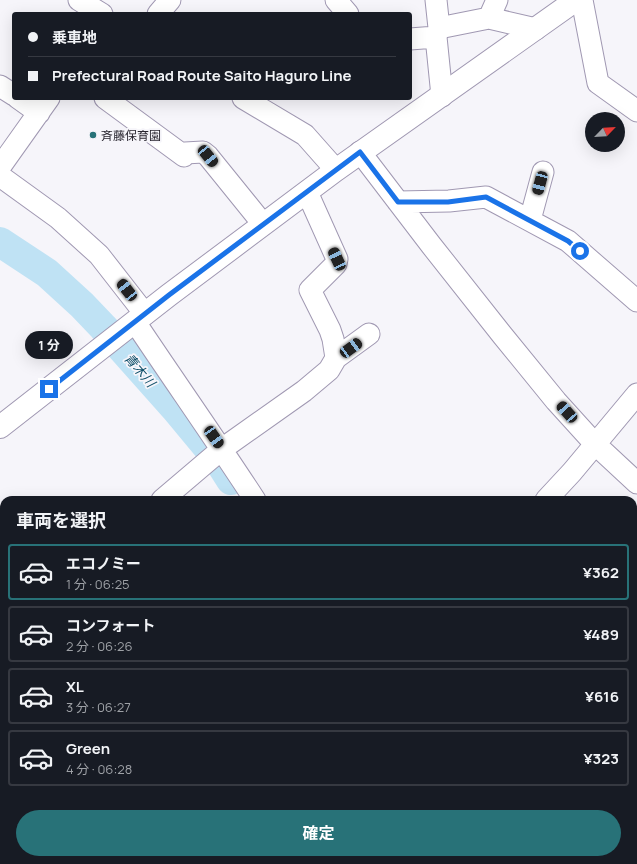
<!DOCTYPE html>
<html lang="ja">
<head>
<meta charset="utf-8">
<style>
  body { margin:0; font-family:Manrope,"Noto Sans JP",sans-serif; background:#20242c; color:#f1f3f6; height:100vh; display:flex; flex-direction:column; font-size:15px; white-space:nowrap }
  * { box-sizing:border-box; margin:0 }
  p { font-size:13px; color:#9ea1a6 }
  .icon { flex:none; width:22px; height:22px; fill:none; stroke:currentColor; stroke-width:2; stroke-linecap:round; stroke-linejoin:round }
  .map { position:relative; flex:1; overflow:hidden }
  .sheet { position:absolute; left:0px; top:496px; width:637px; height:368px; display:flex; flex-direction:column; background:#171b24; border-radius:12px 12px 0 0; box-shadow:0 4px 16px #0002 }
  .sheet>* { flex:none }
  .banner { position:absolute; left:12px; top:12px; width:400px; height:88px; border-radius:4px; box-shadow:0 4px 16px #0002; display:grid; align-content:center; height:88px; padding:0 16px; background:#171b24 }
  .needle { width:26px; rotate:65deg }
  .fabs { position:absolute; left:585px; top:112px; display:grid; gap:8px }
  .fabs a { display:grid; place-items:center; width:40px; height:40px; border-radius:50%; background:#171b24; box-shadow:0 4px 16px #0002; font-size:20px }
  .end { position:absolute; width:18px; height:18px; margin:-9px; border:5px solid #1a73e8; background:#fff; box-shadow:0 0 0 2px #fff }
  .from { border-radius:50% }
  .bubble { position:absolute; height:28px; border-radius:14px; background:#171b24; box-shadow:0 4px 16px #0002; font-size:13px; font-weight:700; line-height:28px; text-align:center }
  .car { position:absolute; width:12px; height:24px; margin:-12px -6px; border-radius:5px; box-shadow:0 0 3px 1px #0007; background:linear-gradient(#222 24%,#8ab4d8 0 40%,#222 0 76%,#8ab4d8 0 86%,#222 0) }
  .banner b { display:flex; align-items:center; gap:14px; height:38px; font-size:15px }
  .banner b+b { border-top:1px solid #363941 }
  .banner i { width:10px; height:10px; background:#f1f3f6 }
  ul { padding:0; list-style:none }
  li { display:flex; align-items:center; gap:12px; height:56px; margin:0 8px 6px; padding:0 8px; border:2px solid #363941; border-radius:4px }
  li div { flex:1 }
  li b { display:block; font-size:15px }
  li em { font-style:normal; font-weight:700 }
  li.selected { border-color:#287278 }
  li>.icon { width:36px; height:36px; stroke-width:1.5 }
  h2 { padding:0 16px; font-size:18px; line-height:48px }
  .button { display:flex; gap:8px; margin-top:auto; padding:8px 16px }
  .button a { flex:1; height:46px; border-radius:24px; background:#287278; color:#fff; font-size:16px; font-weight:700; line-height:46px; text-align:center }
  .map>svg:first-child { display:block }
</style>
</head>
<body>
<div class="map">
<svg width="637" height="864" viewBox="0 0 637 864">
  <rect width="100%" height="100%" fill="#f6f5fa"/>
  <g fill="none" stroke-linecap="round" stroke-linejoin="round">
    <path stroke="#bfe2f4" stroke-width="30" d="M0 242 47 273 82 305 103 327 175 408 219 461 231 480"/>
    <defs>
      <path id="minor" d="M79 0 102 14
        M336 0 348 14
        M436 0 439 28 436 37 442 96
        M582 0 598 83 637 111
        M158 14 170 0
        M489 18 497 0
        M439 28 489 18 536 29
        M410 39 436 37
        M0 86 14 95
        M18 98 39 113
        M105 98 184 156 185 153 203 152 208 156 263 224
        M243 98 305 135 336 170
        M360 152 431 245 503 336 556 401 595 444 637 483
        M0 167 49 98
        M0 176 58 218 99 255 145 314
        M307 192 337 259 336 264 310 290 330 330 333 339 336 358
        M398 202 449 201 486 197 568 241 637 301
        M530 220 543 172
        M135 322C175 382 216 440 255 500
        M162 500 222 449 304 391 329 370 336 358 369 334
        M546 500 572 472 637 394
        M0 555 4 557
        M633 590 637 594
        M633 633 637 629
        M0 635 4 632
        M633 667 637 671
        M633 778 637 774
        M493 860 496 864
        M530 864 535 860"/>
      <path id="major" d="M0 427 169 295 336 170 576 0
        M0 725 4 728
        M270 860 278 864"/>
    </defs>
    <use href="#minor" stroke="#a098b2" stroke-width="23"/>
    <use href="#major" stroke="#a098b2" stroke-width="24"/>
    <use href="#minor" stroke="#fff" stroke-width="21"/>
    <use href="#major" stroke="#fff" stroke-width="22"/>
  </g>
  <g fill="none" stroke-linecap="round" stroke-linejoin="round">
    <path stroke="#1a73e8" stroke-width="5" d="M49 389 169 295 360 152 398 202H448L486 197 568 241 580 251"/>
  </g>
  <circle fill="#287278" stroke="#f6f5fa" stroke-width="1.5" cx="93" cy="135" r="4"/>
  <g text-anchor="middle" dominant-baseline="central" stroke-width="3.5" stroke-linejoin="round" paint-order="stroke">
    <g font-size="12" fill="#28252f" stroke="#f6f5fa" text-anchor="start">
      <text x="101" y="135">斉藤保育園</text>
    </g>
    <g font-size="13" font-style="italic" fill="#0e4f69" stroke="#f6f5fa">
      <text transform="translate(140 370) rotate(49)">青木川</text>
    </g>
  </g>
</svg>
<div class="fabs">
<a><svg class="needle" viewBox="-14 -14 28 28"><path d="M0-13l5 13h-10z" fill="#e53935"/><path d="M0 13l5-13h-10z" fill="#9ea1a6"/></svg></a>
</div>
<i class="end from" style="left:580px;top:251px"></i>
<i class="end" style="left:49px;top:389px"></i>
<div class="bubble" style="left:25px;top:331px;width:48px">1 分</div>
<i class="car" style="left:208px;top:156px;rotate:141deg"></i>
<i class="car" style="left:540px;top:183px;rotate:195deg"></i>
<i class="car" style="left:337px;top:259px;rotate:335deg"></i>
<i class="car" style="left:127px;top:290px;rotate:322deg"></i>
<i class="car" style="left:351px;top:348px;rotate:54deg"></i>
<i class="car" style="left:567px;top:412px;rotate:318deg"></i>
<i class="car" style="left:214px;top:437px;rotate:145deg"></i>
<div class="banner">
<b><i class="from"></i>乗車地</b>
<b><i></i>Prefectural Road Route Saito Haguro Line</b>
</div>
<section class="sheet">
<h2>車両を選択</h2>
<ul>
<li class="selected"><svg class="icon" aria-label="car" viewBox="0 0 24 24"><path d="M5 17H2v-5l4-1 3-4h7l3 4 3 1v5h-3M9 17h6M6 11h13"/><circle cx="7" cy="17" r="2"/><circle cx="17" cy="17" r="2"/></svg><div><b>エコノミー</b><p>1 分 · 06:25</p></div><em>¥362</em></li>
<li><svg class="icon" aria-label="car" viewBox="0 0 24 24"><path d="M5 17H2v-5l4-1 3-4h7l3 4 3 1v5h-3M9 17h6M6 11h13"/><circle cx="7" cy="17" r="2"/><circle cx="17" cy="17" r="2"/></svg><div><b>コンフォート</b><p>2 分 · 06:26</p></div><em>¥489</em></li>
<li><svg class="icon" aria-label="car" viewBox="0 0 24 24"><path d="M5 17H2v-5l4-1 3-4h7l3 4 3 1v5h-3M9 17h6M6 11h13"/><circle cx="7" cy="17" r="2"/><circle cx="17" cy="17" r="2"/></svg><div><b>XL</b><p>3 分 · 06:27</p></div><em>¥616</em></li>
<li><svg class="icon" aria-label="car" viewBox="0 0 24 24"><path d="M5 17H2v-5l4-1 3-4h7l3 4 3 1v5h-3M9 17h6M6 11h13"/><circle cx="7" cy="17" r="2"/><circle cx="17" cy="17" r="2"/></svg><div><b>Green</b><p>4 分 · 06:28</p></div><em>¥323</em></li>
</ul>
<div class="button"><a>確定</a></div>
</section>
</div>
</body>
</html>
